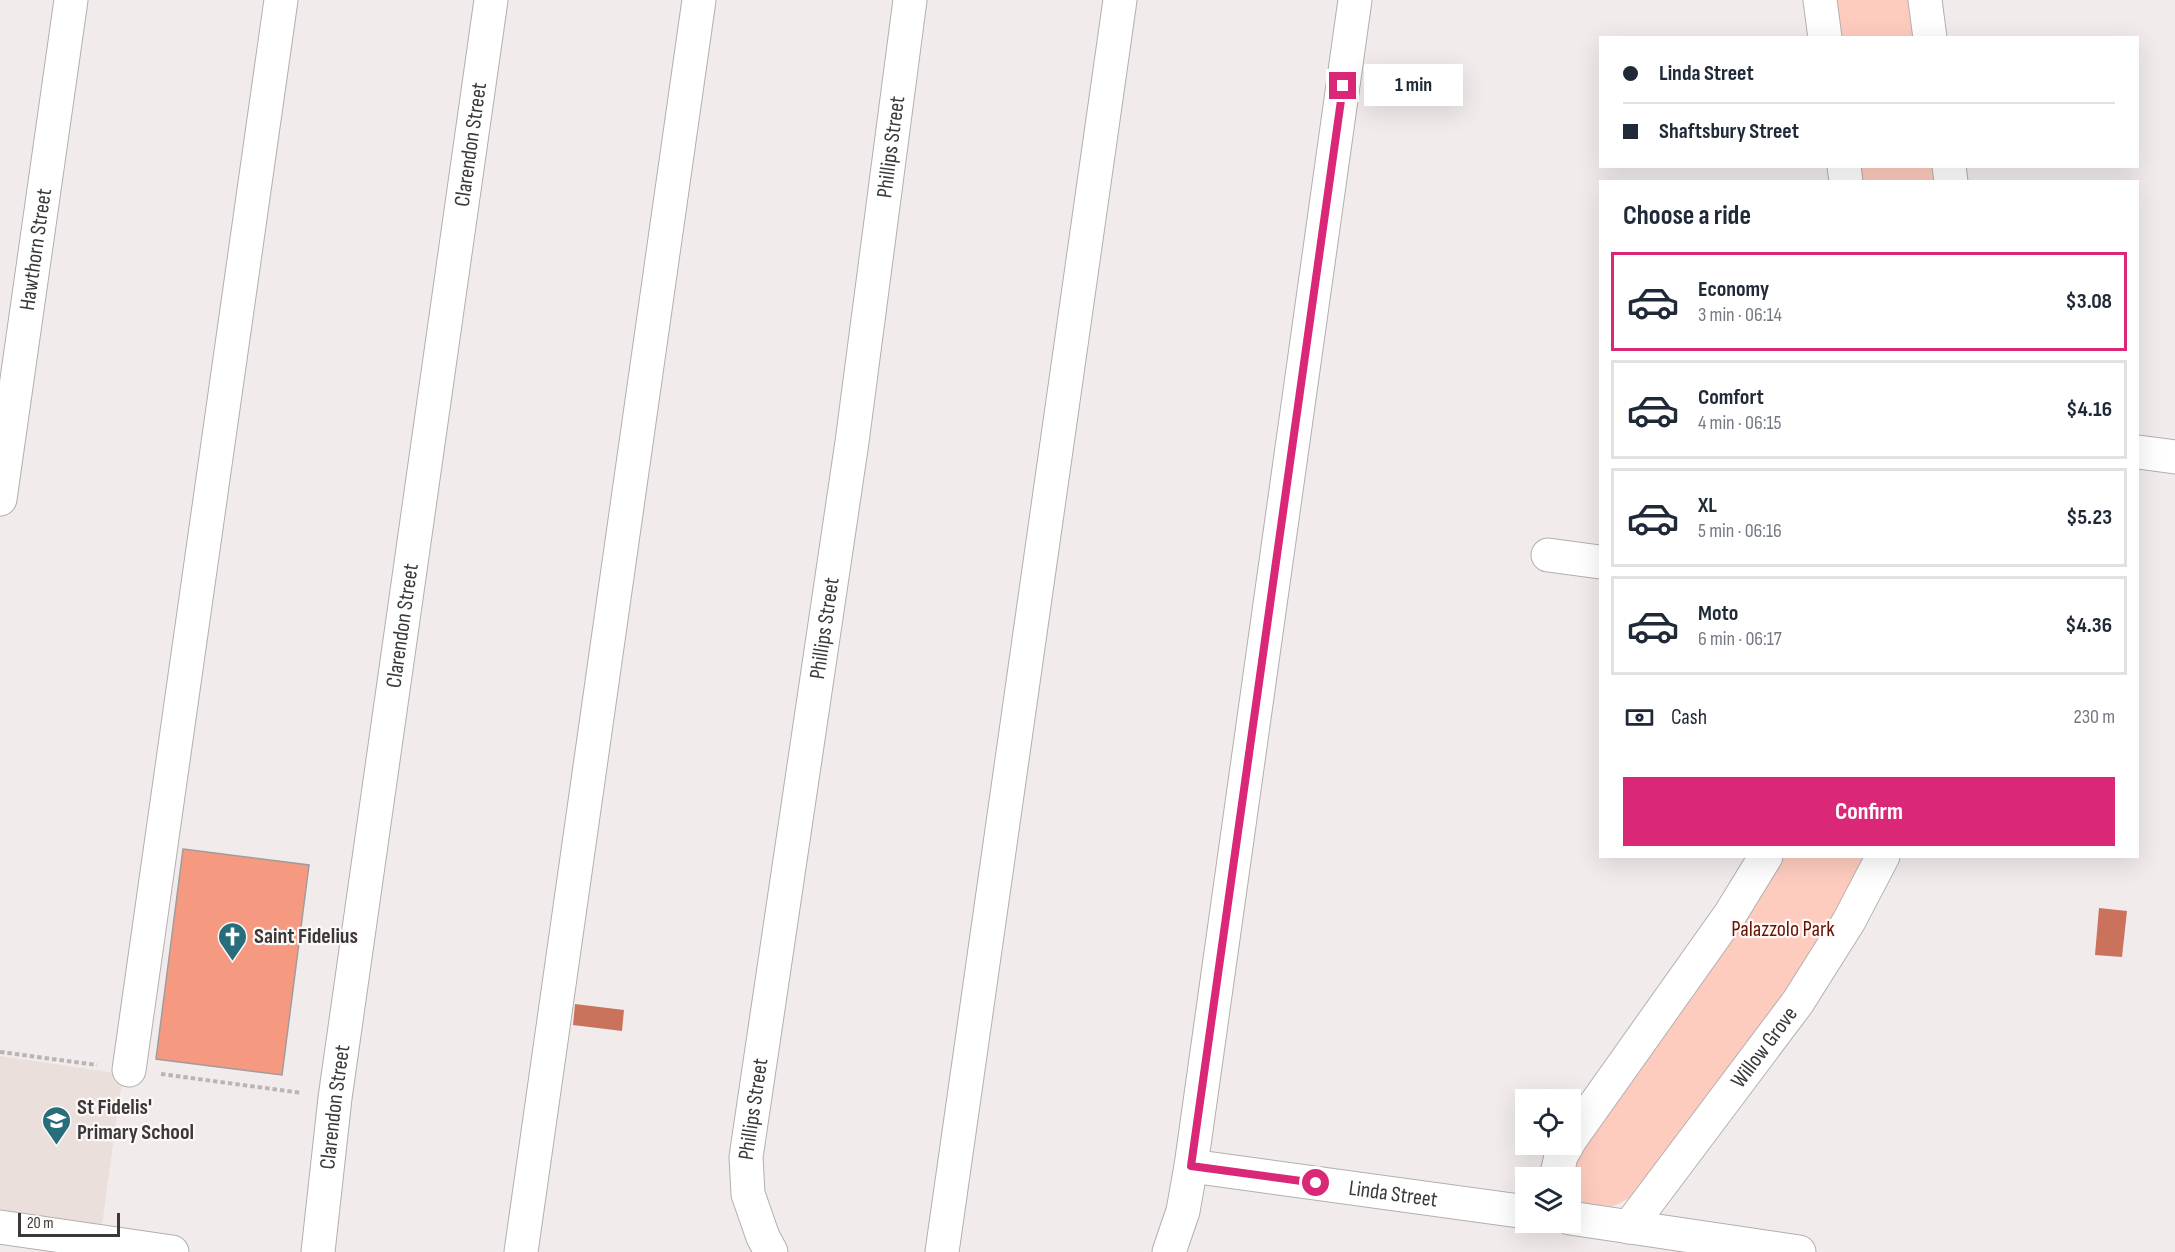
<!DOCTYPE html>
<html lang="en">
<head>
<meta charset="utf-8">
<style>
  body { margin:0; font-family:"Sofia Sans Condensed",sans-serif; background:#f2f2f3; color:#1f2937; height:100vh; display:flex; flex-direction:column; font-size:22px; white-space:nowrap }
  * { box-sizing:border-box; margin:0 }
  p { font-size:20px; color:#747a83 }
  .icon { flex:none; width:33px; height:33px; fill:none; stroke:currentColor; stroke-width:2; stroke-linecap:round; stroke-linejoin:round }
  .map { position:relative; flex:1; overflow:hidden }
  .drawer { position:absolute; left:1599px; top:180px; width:540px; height:678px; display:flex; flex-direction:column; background:#fff; border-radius:0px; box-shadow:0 6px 24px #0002 }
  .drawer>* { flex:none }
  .hud { position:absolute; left:1599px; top:36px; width:540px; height:132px; border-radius:0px; box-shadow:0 6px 24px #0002; display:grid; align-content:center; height:132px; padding:0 24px; background:#fff }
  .buttons { position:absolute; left:1515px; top:1089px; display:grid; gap:12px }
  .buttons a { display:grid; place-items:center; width:66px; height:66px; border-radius:0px; background:#fff; box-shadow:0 6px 24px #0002; font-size:30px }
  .scale { position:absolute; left:18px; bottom:15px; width:102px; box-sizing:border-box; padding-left:6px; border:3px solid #3a3838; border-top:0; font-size:16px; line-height:21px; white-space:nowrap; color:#3a3838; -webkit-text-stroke:4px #fef9f8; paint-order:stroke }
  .end { position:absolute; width:27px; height:27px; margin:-14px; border:8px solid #db2777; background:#fff; box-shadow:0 0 0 3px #fff }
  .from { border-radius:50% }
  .bubble { position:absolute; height:42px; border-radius:0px; background:#fff; box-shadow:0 6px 24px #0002; font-size:20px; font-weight:700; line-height:42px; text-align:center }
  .hud b { display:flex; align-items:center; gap:21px; height:57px; font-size:22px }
  .hud b+b { border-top:2px solid #e0e1e3 }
  .hud i { width:15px; height:15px; background:#1f2937 }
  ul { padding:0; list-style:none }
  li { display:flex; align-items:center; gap:18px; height:99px; margin:0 12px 9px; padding:0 12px; border:3px solid #e0e1e3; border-radius:0px }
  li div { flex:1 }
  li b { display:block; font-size:22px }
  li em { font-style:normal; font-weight:700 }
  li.on { border-color:#db2777 }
  li>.icon { width:54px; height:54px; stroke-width:1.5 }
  h2 { padding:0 24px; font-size:27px; line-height:72px }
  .pay { display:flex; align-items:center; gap:15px; height:66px; padding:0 24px; font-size:22px }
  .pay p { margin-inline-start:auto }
  .button { display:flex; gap:12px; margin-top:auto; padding:12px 24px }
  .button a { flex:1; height:69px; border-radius:0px; background:#db2777; color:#fff; font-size:24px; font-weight:700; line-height:69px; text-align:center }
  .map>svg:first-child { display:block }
</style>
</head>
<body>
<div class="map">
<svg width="2175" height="1252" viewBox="0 0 2175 1252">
  <rect width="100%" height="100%" fill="#f1eceb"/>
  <path fill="#ebdfdb" d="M0 1056 123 1074 101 1231 0 1217Z"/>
  <path fill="#feccbf" d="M1832 0H1911L1916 37H1837Z
    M1856 167H1935L1937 181H1858Z
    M1779 857H1867L1818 953 1634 1195C1610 1210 1602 1212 1576 1200L1571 1187 1570 1166Z"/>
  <path fill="#cb725c" d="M2099 908 2127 911 2122 957 2095 955Z
    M575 1004 624 1010 622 1031 573 1025Z"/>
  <path fill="#f69981" stroke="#a09c9b" stroke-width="1.5" d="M183 849 309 865 282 1075 156 1059Z"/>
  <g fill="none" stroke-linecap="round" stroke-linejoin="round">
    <defs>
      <g id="minor">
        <path d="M1820 0 1825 38"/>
        <path d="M1925 0 1930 38"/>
        <path d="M1844 166 1846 182"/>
        <path d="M1949 166 1951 182"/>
        <path d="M2138 452 2175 457"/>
        <path id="s1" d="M0 499 71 0"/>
        <path d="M1548 555 1600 562"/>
        <path d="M129 1070 281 0"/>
        <path d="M1570 1140 1731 913 1766 856"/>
        <path id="s2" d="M1191 1166 1526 1212"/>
        <path d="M1556 1178 1561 1156 1568 1144"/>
        <path d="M1570 1218 1799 1252"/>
        <path d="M0 1227 172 1252"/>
        <path id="s3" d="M1629 1227 1798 1002 1849 921 1883 856"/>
        <path id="s4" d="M318 1252 335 1098 491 0"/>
        <path d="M521 1252 699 0"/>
        <path id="s5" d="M771 1252 763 1237 748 1194 746 1157 852 442 910 0"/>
        <path d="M942 1252 1120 0"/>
        <path d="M1169 1252 1183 1211 1191 1166 1355 0"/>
      </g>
    </defs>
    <use href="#minor" stroke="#b3afae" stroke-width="35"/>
    <path stroke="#b9b5b4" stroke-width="4" stroke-dasharray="4.5 3" stroke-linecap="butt" d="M0 1052 97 1065
      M161 1074 302 1093"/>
    <use href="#minor" stroke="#fff" stroke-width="33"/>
  </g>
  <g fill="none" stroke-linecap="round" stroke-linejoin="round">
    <path stroke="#db2777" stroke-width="8" d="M1316 1183 1191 1166 1343 86"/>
  </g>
  <defs>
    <symbol id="church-pin" viewBox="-11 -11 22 30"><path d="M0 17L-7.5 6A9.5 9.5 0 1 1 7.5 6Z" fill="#286d7c" stroke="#fef9f8"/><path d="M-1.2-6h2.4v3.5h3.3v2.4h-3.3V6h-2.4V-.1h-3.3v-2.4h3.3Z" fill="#fff"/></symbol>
    <symbol id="school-pin" viewBox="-11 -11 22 30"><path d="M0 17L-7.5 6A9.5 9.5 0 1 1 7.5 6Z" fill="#286d7c" stroke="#fef9f8"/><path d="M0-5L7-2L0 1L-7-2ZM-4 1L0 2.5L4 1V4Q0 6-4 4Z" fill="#fff"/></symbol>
  </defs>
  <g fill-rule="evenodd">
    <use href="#church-pin" x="216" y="920" width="33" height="45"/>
    <use href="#school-pin" x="40" y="1104" width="33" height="45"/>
  </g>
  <g text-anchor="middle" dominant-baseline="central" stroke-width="4.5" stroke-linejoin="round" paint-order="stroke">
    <g font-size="22" fill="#3a3838" stroke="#fef9f8">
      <text stroke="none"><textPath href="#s4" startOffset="1118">Clarendon Street</textPath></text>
      <text stroke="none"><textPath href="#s5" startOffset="1120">Phillips Street</textPath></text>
      <text stroke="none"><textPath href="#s1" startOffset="252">Hawthorn Street</textPath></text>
      <text stroke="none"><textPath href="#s4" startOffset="632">Clarendon Street</textPath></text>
      <text stroke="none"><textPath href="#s5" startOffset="634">Phillips Street</textPath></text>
      <text stroke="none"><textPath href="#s3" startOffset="225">Willow Grove</textPath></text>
      <text stroke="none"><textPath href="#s4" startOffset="146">Clarendon Street</textPath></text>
      <text stroke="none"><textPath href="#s5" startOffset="148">Phillips Street</textPath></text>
      <text stroke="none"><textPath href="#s2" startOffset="204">Linda Street</textPath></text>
    </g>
    <g font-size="22" fill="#651400" stroke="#fef9f8">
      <text x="1783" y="929">Palazzolo Park</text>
    </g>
    <g font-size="22" font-weight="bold" fill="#3a3838" stroke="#fef9f8" text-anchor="start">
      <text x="254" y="936">Saint Fidelius</text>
      <text x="77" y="1107">St Fidelis'<tspan x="77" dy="25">Primary School</tspan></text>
    </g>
  </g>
</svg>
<div class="buttons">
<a><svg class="icon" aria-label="locate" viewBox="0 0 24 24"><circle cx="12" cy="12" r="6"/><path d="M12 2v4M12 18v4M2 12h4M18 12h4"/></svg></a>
<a><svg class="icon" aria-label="layers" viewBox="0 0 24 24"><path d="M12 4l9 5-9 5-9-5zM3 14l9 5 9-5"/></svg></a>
</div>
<div class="scale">20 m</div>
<i class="end from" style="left:1316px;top:1183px"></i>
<i class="end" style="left:1343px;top:86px"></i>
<div class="bubble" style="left:1364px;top:64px;width:99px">1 min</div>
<div class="hud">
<b><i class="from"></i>Linda Street</b>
<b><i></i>Shaftsbury Street</b>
</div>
<section class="drawer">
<h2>Choose a ride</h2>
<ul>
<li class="on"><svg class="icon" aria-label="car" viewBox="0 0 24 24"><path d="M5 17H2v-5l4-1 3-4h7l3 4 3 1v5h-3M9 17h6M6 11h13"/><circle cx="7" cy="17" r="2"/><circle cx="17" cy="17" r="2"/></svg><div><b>Economy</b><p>3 min · 06:14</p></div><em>$3.08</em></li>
<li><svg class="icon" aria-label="car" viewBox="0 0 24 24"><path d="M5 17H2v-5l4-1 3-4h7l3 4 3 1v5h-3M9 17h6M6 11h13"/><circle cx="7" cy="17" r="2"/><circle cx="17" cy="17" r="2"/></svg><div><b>Comfort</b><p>4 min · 06:15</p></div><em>$4.16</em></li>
<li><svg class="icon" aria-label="car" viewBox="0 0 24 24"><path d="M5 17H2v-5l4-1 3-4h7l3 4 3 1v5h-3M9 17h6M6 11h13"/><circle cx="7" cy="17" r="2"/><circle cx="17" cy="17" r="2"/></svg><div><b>XL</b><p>5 min · 06:16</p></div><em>$5.23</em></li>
<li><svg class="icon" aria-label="car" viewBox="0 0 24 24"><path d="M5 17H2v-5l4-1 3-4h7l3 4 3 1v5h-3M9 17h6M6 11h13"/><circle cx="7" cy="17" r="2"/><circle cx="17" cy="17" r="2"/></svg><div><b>Moto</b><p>6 min · 06:17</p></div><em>$4.36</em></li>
</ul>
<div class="pay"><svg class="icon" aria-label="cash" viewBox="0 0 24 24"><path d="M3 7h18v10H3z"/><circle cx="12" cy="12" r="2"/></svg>Cash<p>230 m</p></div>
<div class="button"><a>Confirm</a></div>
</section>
</div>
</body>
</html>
